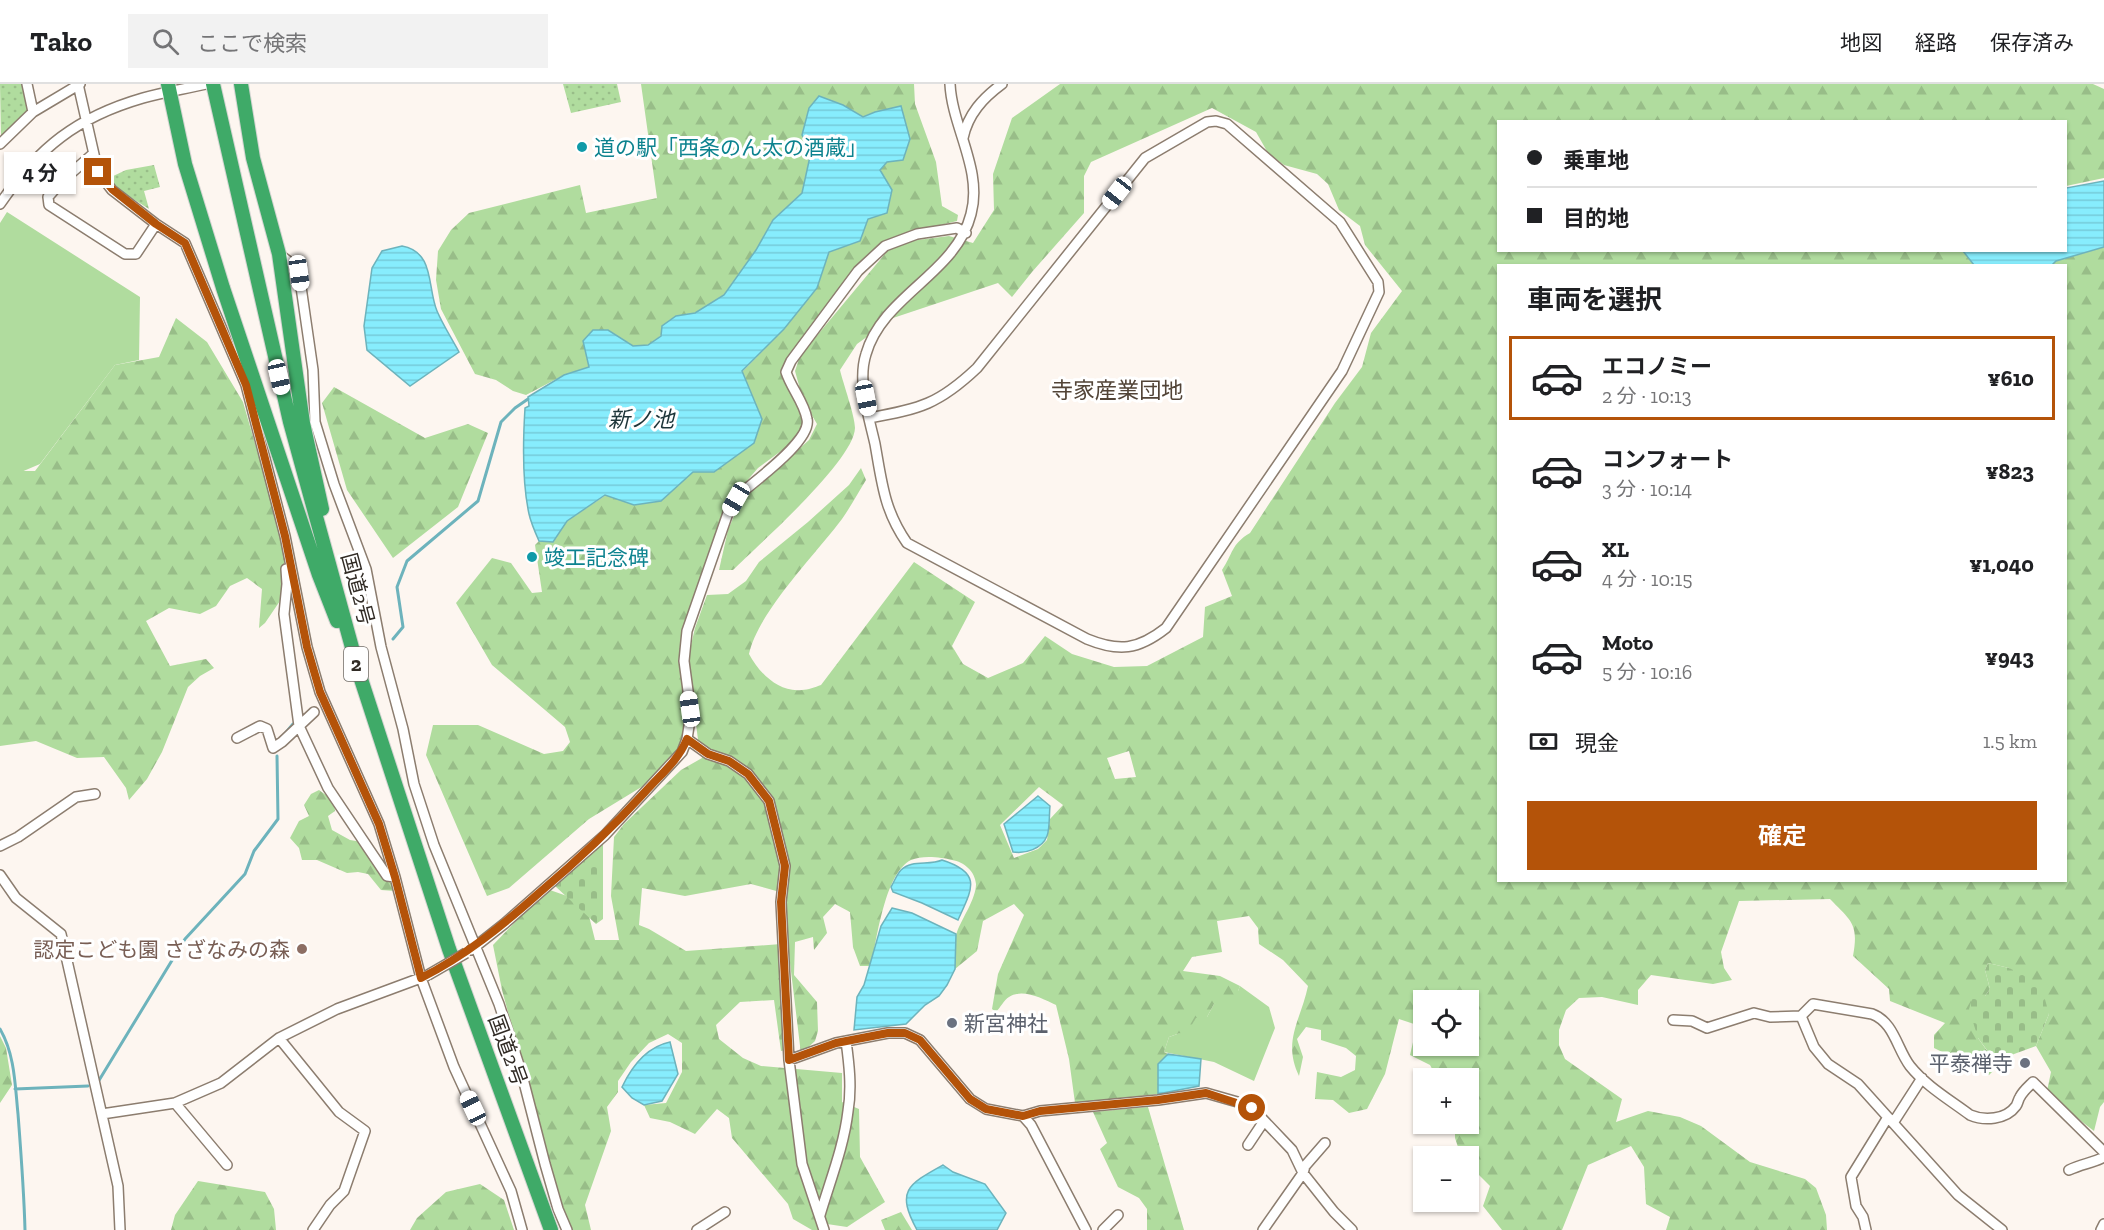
<!DOCTYPE html>
<html lang="ja">
<head>
<meta charset="utf-8">
<style>
  body { margin:0; font-family:"Zilla Slab","Noto Sans JP",serif; background:#f2f2f2; color:#202124; height:100vh; display:flex; flex-direction:column; font-size:22px; white-space:nowrap }
  * { box-sizing:border-box; margin:0 }
  p { font-size:20px; color:#757577 }
  .icon { flex:none; width:33px; height:33px; fill:none; stroke:currentColor; stroke-width:2; stroke-linecap:round; stroke-linejoin:round }
  .map { position:relative; flex:1; overflow:hidden }
  .details { position:absolute; left:1497px; top:180px; width:570px; height:618px; display:flex; flex-direction:column; background:#fff; border-radius:0px; box-shadow:0 2px 4px #0004 }
  .details>* { flex:none }
  .guide { position:absolute; left:1497px; top:36px; width:570px; height:132px; border-radius:0px; box-shadow:0 2px 4px #0004; display:grid; align-content:center; height:132px; padding:0 30px; background:#fff }
  .buttons { position:absolute; left:1413px; top:906px; display:grid; gap:12px }
  .buttons a { display:grid; place-items:center; width:66px; height:66px; border-radius:0px; background:#fff; box-shadow:0 2px 4px #0004; font-size:30px }
  .end { position:absolute; width:27px; height:27px; margin:-14px; border:8px solid #b45309; background:#fff; box-shadow:0 0 0 3px #fff }
  .from { border-radius:50% }
  .bubble { position:absolute; height:42px; border-radius:0px; background:#fff; box-shadow:0 2px 4px #0004; font-size:20px; font-weight:700; line-height:42px; text-align:center }
  .car { position:absolute; width:18px; height:36px; margin:-18px -9px; border-radius:8px; box-shadow:0 0 4px 2px #0007; background:linear-gradient(#fff 24%,#345 0 40%,#fff 0 76%,#345 0 86%,#fff 0) }
  .guide b { display:flex; align-items:center; gap:21px; height:57px; font-size:22px }
  .guide b+b { border-top:2px solid #e0e0e0 }
  .guide i { width:15px; height:15px; background:#202124 }
  ul { padding:0; list-style:none }
  li { display:flex; align-items:center; gap:18px; height:84px; margin:0 12px 9px; padding:0 18px; border:3px solid transparent; border-radius:0px }
  li div { flex:1 }
  li b { display:block; font-size:22px }
  li em { font-style:normal; font-weight:700 }
  li.active { border-color:#b45309 }
  li>.icon { width:54px; height:54px; stroke-width:1.5 }
  h2 { padding:0 30px; font-size:27px; line-height:72px }
  .pay { display:flex; align-items:center; gap:15px; height:66px; padding:0 30px; font-size:22px }
  .pay p { margin-inline-start:auto }
  .primary-button { display:flex; gap:12px; margin-top:auto; padding:12px 30px }
  .primary-button a { flex:1; height:69px; border-radius:0px; background:#b45309; color:#fff; font-size:24px; font-weight:700; line-height:69px; text-align:center }
  header { display:flex; align-items:center; gap:36px; box-sizing:border-box; height:84px; padding:0 30px; background:#fff; border-bottom:2px solid #e0e0e0 }
  header strong { font-size:28px }
  nav { display:flex; gap:33px; margin-inline-start:auto; font-size:21px }
  .search { width:420px; height:54px; background:#f2f2f2; display:flex; align-items:center; gap:15px; box-sizing:border-box; padding:0 21px; border-radius:0px; color:#757577; font-size:22px }
  .map>svg:first-child { display:block }
</style>
</head>
<body>
<header>
<strong>Tako</strong>
<div class="search"><svg class="icon" aria-label="search" viewBox="0 0 24 24"><circle cx="10" cy="10" r="6"/><path d="M15 15l6 6"/></svg>ここで検索</div>
<nav><a>地図</a><a>経路</a><a>保存済み</a></nav>
</header>
<div class="map">
<svg width="2104" height="1146" viewBox="0 0 2104 1146">
  <defs>
    <pattern id="forest-firs" width="22" height="20" patternUnits="userSpaceOnUse" patternTransform="scale(1.5)"><rect width="22" height="20" fill="#b0dc9e"/><path d="M5 1l3.5 6h-7zM16 11l3.5 6h-7z" fill="#98bd88"/></pattern>
    <pattern id="cemetery-stones" width="16" height="16" patternUnits="userSpaceOnUse" patternTransform="scale(1.5)"><rect width="16" height="16" fill="#b0dc9e"/><path d="M2 7V4a2 2 0 0 1 4 0v3zM10 15v-3a2 2 0 0 1 4 0v3z" fill="#98bd88"/></pattern>
    <pattern id="park-dots" width="8" height="8" patternUnits="userSpaceOnUse" patternTransform="scale(1.5)"><rect width="8" height="8" fill="#b0dc9e"/><path d="M2 2h.1M6 6h.1" fill="none" stroke="#98bd88" stroke-width="1.8" stroke-linecap="round"/></pattern>
    <pattern id="water-rules" width="6" height="5" patternUnits="userSpaceOnUse" patternTransform="scale(1.5)"><rect width="6" height="5" fill="#87edfd"/><path d="M0 2.5h6" fill="none" stroke="#75cbd9"/></pattern>
  </defs>
  <rect width="100%" height="100%" fill="#fdf6f0"/>
  <path fill="#b0dc9e" d="M7 128 140 213 139 276 115 281 40 380 0 397V139Z
    M1240 902 1269 923 1275 944 1254 997 1214 978 1164 968 1169 953C1181 949 1189 945 1196 933H1207L1214 920 1238 907Z"/>
  <path fill="url(#forest-firs)" fill-rule="evenodd" d="M641 0H914L915 20 936 78 942 122 958 131 957 137 900 151 883 159 855 184 788 275 786 299 803 332V346L792 359 758 384 733 413 718 449 683 546 687 629 684 654 679 666 648 699 589 735 509 804 487 812 426 671 433 641H478L544 670 563 667 570 658 565 643 492 581 456 519 492 474 511 479 532 509 542 508 535 461 539 457 553 458 567 437 606 411 634 421 661 417 693 388H715L749 304 742 288 784 245 817 204 829 168 860 157 880 86 887 78 875 28 863 33 843 21 811 68 802 109 773 136 756 166 724 211 695 229 676 232C666 245 654 266 634 262 626 260 616 251 608 246L583 257 589 283 564 291 526 311 513 307 496 296 475 290 441 225 436 196 438 167 451 146 469 129 580 101 586 129 657 114Z
    M1060 0H2093L2104 5V94L2066 102V38H1498V166H1963L1974 181 1498 182V796H2066V182L2051 181 2056 177 2104 163V1018L2100 1023 2094 1047C2077 1035 2063 1020 2047 1007L2051 988 2036 962 2049 930 2009 884 1988 879 1985 886 1990 905 1985 912 1978 954 1998 982 1989 991 1934 964V951L1945 939 1890 917 1889 905 1853 872C1859 839 1851 837 1830 815L1739 817 1721 868 1724 884 1732 896 1713 900 1651 891 1638 906V921L1602 913 1579 914 1566 926 1559 946V961L1565 975 1622 1015 1616 1038 1648 1027 1680 1033 1701 1042 1750 1078 1805 1095 1816 1104 1826 1131 1827 1146H1666L1670 1133 1646 1120 1644 1083 1631 1062 1588 1081 1562 1146H1502L1483 1122 1490 1102 1469 1081 1468 1072H1461L1455 1054V1040H1468V994H1437L1430 981 1410 971 1417 941 1399 935 1385 990 1367 1025 1349 1029 1333 1016 1315 1015 1317 988 1341 993 1355 986 1356 972 1346 964 1321 956V946L1306 943 1297 955 1303 973 1299 992C1282 957 1301 936 1308 902L1283 876 1259 860 1258 844 1249 832 1217 837 1222 868 1192 873 1183 887 1220 892 1240 902 1238 907 1241 912 1234 918 1214 920 1207 933 1196 934 1191 942 1200 946 1196 953 1180 949 1169 953 1164 968 1168 970 1158 980V1010L1075 1019 1069 975 1056 921C1043 915 1023 904 1009 913 1004 916 1000 924 996 928L992 925 998 890 1024 831 1014 820 983 837 977 867 955 885C955 873 953 858 957 848 962 834 976 815 976 800 975 787 964 778 952 776 941 773 922 771 911 776 885 789 877 854 871 882H860L853 863 850 828 835 820 823 833 827 849 814 866 813 853 795 858 794 891 817 918 818 947 815 957 801 970 787 854V810L751 800 685 812 642 804 639 841 649 845 686 867 781 860 786 966 781 967 774 916 740 918 716 941 719 955 743 974 761 982 842 989V1018L859 1025 860 1073 885 1118 847 1143 827 1140 825 1146H812L793 1135 788 1120 732 1054 729 1034 717 1025 695 1050 670 1038 650 1034 644 1021 666 1019 682 988V959L668 950 649 959 631 978 618 997V1008L607 1023 611 1047 585 1121 591 1146H573L562 1126 502 906 493 861 547 805 567 812 589 832 595 856H619L611 812 614 753 624 740 681 686 702 674 698 656 688 574 695 544 707 511 728 510 746 497 759 478 808 438 849 401 861 384 866 396C858 409 851 422 842 435 815 471 758 528 749 570 759 589 779 609 802 606 808 606 815 603 821 601L914 478 975 518 952 562 963 580 988 594 1023 579 1045 552 1072 570 1114 583 1147 582 1203 553 1205 523 1232 512 1222 486C1233 470 1231 460 1250 449L1335 319 1362 283 1371 249 1402 207 1365 161 1360 142 1339 126 1328 100 1317 90 1284 81 1268 69 1256 48 1212 24 1091 78 1084 92V129L1032 188 1012 213 998 199 893 234 857 260 840 286C843 299 855 332 855 344 854 377 758 461 733 486H719L728 446 740 418 809 356 817 340 803 316 795 287 800 272 894 159 949 152 973 159 994 126 993 90 1012 34ZM1129 667 1136 693 1115 695 1107 674ZM1039 703 1063 721 1050 735 1047 756 1038 765 1014 774 1000 741ZM1424 916H1468V962H1424Z
    M176 234 207 258 243 318 285 463 282 514 265 539 259 544 262 505 247 494 230 502 216 522 200 530 169 524 146 537 170 582 206 575 214 584 200 592 188 603 162 668 147 695 129 716 126 704 104 673 77 674 36 657 0 662V397L13 387H35L115 281 159 273Z
    M334 303 425 354 468 340 488 349 458 423 393 474 347 406 322 319Z
    M319 706 334 717 335 727 328 732 332 746 350 756 362 758 390 797 395 807 381 806 368 790 358 788 347 789 317 776H302L299 764 290 754 299 737 309 732 304 721 311 710Z
    M0 952 6 964 12 1001 0 1019Z
    M1148 1023 1184 1146H1147V1125L1139 1114 1118 1103 1100 1065 1107 1059 1093 1028Z
    M198 1097 265 1108 274 1125 276 1146H171L175 1131Z
    M480 1100 504 1116 514 1146H410L417 1134 446 1108Z
    M901 1128 912 1146H885L881 1136Z"/>
  <path fill="url(#cemetery-stones)" d="M603 758V835L596 840 555 802 598 761Z
    M1988 879 2009 884 2033 896 2043 908 2049 930 2036 962 1995 977 1978 954 1969 925 1973 912H1985L1990 905 1985 886Z"/>
  <path fill="url(#park-dots)" d="M0 0H24C33 35 26 31 1 54Z
    M563 0H617L621 18 571 29Z
    M154 81 160 103 144 107 149 125 119 106 109 94 126 86Z"/>
  <path fill="url(#water-rules)" stroke="#6db3bc" stroke-width="1.5" d="M819 12 843 21 863 33 875 28 901 22 910 55 903 76 887 78 880 86 892 106 887 129 868 135 860 157 829 168 817 204 784 245 742 287 762 335 754 359 714 388H693L661 417 634 421 605 411 567 437 553 458 539 457C535 448 531 439 529 430 522 398 523 356 525 324L529 322 528 313 564 291 589 283 583 257 593 246H608L633 262 648 261 661 252 662 242 676 232 695 229 724 211 756 166 773 136 802 109 811 68 802 51 809 24Z
    M2104 97V163L2056 177 2051 182 1974 181 1963 167 2066 166V104Z
    M402 162C435 168 427 203 437 227 443 241 452 255 459 268L410 302 367 266 364 242 372 184 382 167Z
    M1038 712 1050 722C1049 731 1050 744 1047 752 1042 765 1025 770 1013 768L1004 740Z
    M942 776C983 789 972 805 958 836L922 819 893 808 891 803C894 798 897 790 901 786 912 775 929 782 942 776Z
    M892 824 912 829 956 850 955 885 947 901 939 912 925 921 906 940 854 946 857 913 864 901 881 842Z
    M670 958 678 990 662 1017 644 1021 632 1014 622 1003C632 982 646 963 670 958Z
    M1168 970 1201 975 1199 1002 1158 1010V980Z
    M943 1081 953 1088 985 1100 1006 1129 997 1146H917C896 1107 907 1101 943 1081Z"/>
  <g fill="none" stroke-linecap="round" stroke-linejoin="round">
    <path stroke="#6db3bc" stroke-width="3" d="M393 555 403 543 397 503 407 477 478 417 501 338 515 324 528 315
      M283 652 293 640
      M0 945C15 971 15 1001 18 1030 21 1069 24 1107 25 1146
      M98 998 185 855 245 790 254 767 278 735 277 672
      M15 1005 88 1002"/>
    <defs>
      <path id="minor" d="M27 0 33 28
        M78 0 98 88 112 106 156 140 185 159 246 301 285 452 307 563 320 608 379 740 395 793 421 894 454 983 511 1107 522 1146
        M963 54C968 30 983 14 1002 0
        M0 60 33 28 80 0
        M93 70 62 97 48 113 49 121 125 170H136L156 140
        M0 120C38 64 77 33 143 14 164 8 185 5 206 0
        M279 170 292 180 299 189 313 286 315 338 334 400 366 485 381 563 403 645 414 700 434 761 499 920 521 987 545 1080 558 1125 567 1146
        M869 334C920 325 939 320 977 284L1145 74 1207 38 1216 37 1227 40 1340 138 1378 198 1379 208 1342 287 1166 544C1138 566 1119 568 1087 555L907 459C884 426 882 399 875 360 869 333 857 298 866 270 883 211 956 190 971 130 983 86 952 43 950 0
        M286 485 287 500 284 530 299 642 328 704 387 792 395 793
        M237 654 260 642 267 645 273 664 282 658 314 628
        M687 655 708 670 729 677 748 690 769 717 785 782 781 818 789 976 802 1080 824 1146
        M0 762 18 753 76 713 95 710
        M0 791 16 814 61 850 118 1102 120 1146
        M471 866 504 840 605 751 682 668 687 655 691 629 684 577 687 547 728 429 736 415 745 406C760 393 812 355 807 335 804 318 791 304 786 288L791 277 858 187 885 162 917 150 957 144 966 149
        M1801 932 1814 963 1828 980 1858 1000 1958 1111 2002 1146
        M1673 936 1692 937 1707 944 1754 929 1770 933 1801 932 1813 920 1872 930C1894 938 1897 965 1910 982 1926 1002 1950 1016 1970 1031 1984 1037 2006 1036 2016 1022 2018 1019 2018 1016 2020 1013 2023 1007 2028 1003 2033 998L2104 1068
        M279 954 339 1028 365 1047 344 1107 330 1121 313 1146
        M789 976 836 959 888 949H905L920 956 970 1015 986 1025 1023 1032 1040 1027 1158 1016 1206 1009 1241 1019 1252 1024 1292 1066 1303 1089 1334 1128 1352 1146
        M175 1019 227 1081
        M102 1030 175 1019 221 999 279 954 337 925 426 892
        M1023 1032 1031 1041 1086 1146
        M1893 1039 1922 994
        M1248 1061 1264 1037
        M2069 1086C2081 1080 2093 1079 2104 1073
        M820 1131C830 1097 844 1062 848 1027 852 1004 849 979 846 957
        M697 1146 725 1128
        M1103 1146 1118 1131
        M1263 1146 1303 1089 1305 1082 1325 1059
        M1866 1146 1863 1133 1856 1122 1851 1093 1888 1033
        M2101 1146 2104 1140"/>
      <path id="highway" d="M168 0 185 80 223 204 319 491 337 537
        M213 0 290 338 359 589 449 865 551 1146
        M241 0 253 74 279 170 303 339 322 425"/>
    </defs>
    <use href="#minor" stroke="#8c7d6f" stroke-width="12"/>
    <use href="#highway" stroke="#d6d5d3" stroke-width="16"/>
    <use href="#minor" stroke="#fff" stroke-width="9"/>
    <use href="#highway" stroke="#3faa68" stroke-width="14"/>
    <defs>
      <path id="minor-bridge" d="M428 891 466 869"/>
    </defs>
    <use href="#minor-bridge" stroke="#8c7d6f" stroke-width="12" stroke-linecap="butt"/>
    <use href="#minor-bridge" stroke="#fff" stroke-width="9"/>
  </g>
  <g fill="none" stroke-linecap="round" stroke-linejoin="round">
    <path stroke="#b45309" stroke-width="8" d="M98 88 112 105 156 140 185 159 246 301 285 452 307 563 320 608 379 740 395 793 421 894C465 872 502 842 539 809 577 777 612 744 645 708 661 690 678 677 687 655L708 670 729 677 748 690 769 717 785 782 781 818 789 976 836 959 888 949H905L920 956 970 1015 986 1025 1023 1032 1040 1027 1158 1016 1206 1009 1252 1024"/>
  </g>
  <g fill="#0f9aa8" stroke="#fff" stroke-width="2">
    <circle cx="582" cy="63" r="6"/>
    <circle cx="532" cy="473" r="6"/>
  </g>
  <circle fill="#8d6e63" stroke="#fff" stroke-width="2" cx="302" cy="865" r="6"/>
  <g fill="#6b7280" stroke="#fff" stroke-width="2">
    <circle cx="952" cy="939" r="6"/>
    <circle cx="2025" cy="979" r="6"/>
  </g>
  <g text-anchor="middle" dominant-baseline="central" stroke-width="6" stroke-linejoin="round" paint-order="stroke">
    <rect fill="#fff" stroke="#6f6b66" stroke-width="1.5" x="344" y="563" width="24" height="34" rx="4.5"/>
    <g font-size="20" font-weight="bold" fill="#312b25">
      <text x="356" y="580">2</text>
    </g>
    <g font-size="21" fill="#0d838f" stroke="#fff" text-anchor="start">
      <text x="594" y="63">道の駅「西条のん太の酒蔵」</text>
      <text x="544" y="473">竣工記念碑</text>
    </g>
    <g font-size="21" fill="#312b25" stroke="#fff">
      <text transform="translate(358 505) rotate(75)">国道2号</text>
      <text transform="translate(508 966) rotate(70)">国道2号</text>
    </g>
    <g font-size="21" fill="#785e54" stroke="#fff" text-anchor="end">
      <text x="290" y="865">認定こども園 さざなみの森</text>
    </g>
    <g font-size="21" fill="#5b616d" stroke="#fff" text-anchor="start">
      <text x="964" y="939">新宮神社</text>
      <text x="2013" y="979" text-anchor="end">平泰禅寺</text>
    </g>
    <g font-size="22" fill="#524437" stroke="#fff">
      <text x="1117" y="306">寺家産業団地</text>
    </g>
    <g font-size="22" font-style="italic" fill="#1d3539" stroke="#fff">
      <text x="641" y="335">新ノ池</text>
    </g>
  </g>
</svg>
<div class="buttons">
<a><svg class="icon" aria-label="locate" viewBox="0 0 24 24"><circle cx="12" cy="12" r="6"/><path d="M12 2v4M12 18v4M2 12h4M18 12h4"/></svg></a>
<a>+</a>
<a>−</a>
</div>
<i class="end from" style="left:1252px;top:1024px"></i>
<i class="end" style="left:98px;top:88px"></i>
<div class="bubble" style="left:4px;top:68px;width:72px">4 分</div>
<i class="car" style="left:1117px;top:109px;rotate:218deg"></i>
<i class="car" style="left:299px;top:189px;rotate:172deg"></i>
<i class="car" style="left:279px;top:293px;rotate:167deg"></i>
<i class="car" style="left:866px;top:314px;rotate:169deg"></i>
<i class="car" style="left:736px;top:415px;rotate:210deg"></i>
<i class="car" style="left:690px;top:625px;rotate:352deg"></i>
<i class="car" style="left:473px;top:1024px;rotate:335deg"></i>
<div class="guide">
<b><i class="from"></i>乗車地</b>
<b><i></i>目的地</b>
</div>
<section class="details">
<h2>車両を選択</h2>
<ul>
<li class="active"><svg class="icon" aria-label="car" viewBox="0 0 24 24"><path d="M5 17H2v-5l4-1 3-4h7l3 4 3 1v5h-3M9 17h6M6 11h13"/><circle cx="7" cy="17" r="2"/><circle cx="17" cy="17" r="2"/></svg><div><b>エコノミー</b><p>2 分 · 10:13</p></div><em>¥610</em></li>
<li><svg class="icon" aria-label="car" viewBox="0 0 24 24"><path d="M5 17H2v-5l4-1 3-4h7l3 4 3 1v5h-3M9 17h6M6 11h13"/><circle cx="7" cy="17" r="2"/><circle cx="17" cy="17" r="2"/></svg><div><b>コンフォート</b><p>3 分 · 10:14</p></div><em>¥823</em></li>
<li><svg class="icon" aria-label="car" viewBox="0 0 24 24"><path d="M5 17H2v-5l4-1 3-4h7l3 4 3 1v5h-3M9 17h6M6 11h13"/><circle cx="7" cy="17" r="2"/><circle cx="17" cy="17" r="2"/></svg><div><b>XL</b><p>4 分 · 10:15</p></div><em>¥1,040</em></li>
<li><svg class="icon" aria-label="car" viewBox="0 0 24 24"><path d="M5 17H2v-5l4-1 3-4h7l3 4 3 1v5h-3M9 17h6M6 11h13"/><circle cx="7" cy="17" r="2"/><circle cx="17" cy="17" r="2"/></svg><div><b>Moto</b><p>5 分 · 10:16</p></div><em>¥943</em></li>
</ul>
<div class="pay"><svg class="icon" aria-label="cash" viewBox="0 0 24 24"><path d="M3 7h18v10H3z"/><circle cx="12" cy="12" r="2"/></svg>現金<p>1.5 km</p></div>
<div class="primary-button"><a>確定</a></div>
</section>
</div>
</body>
</html>
